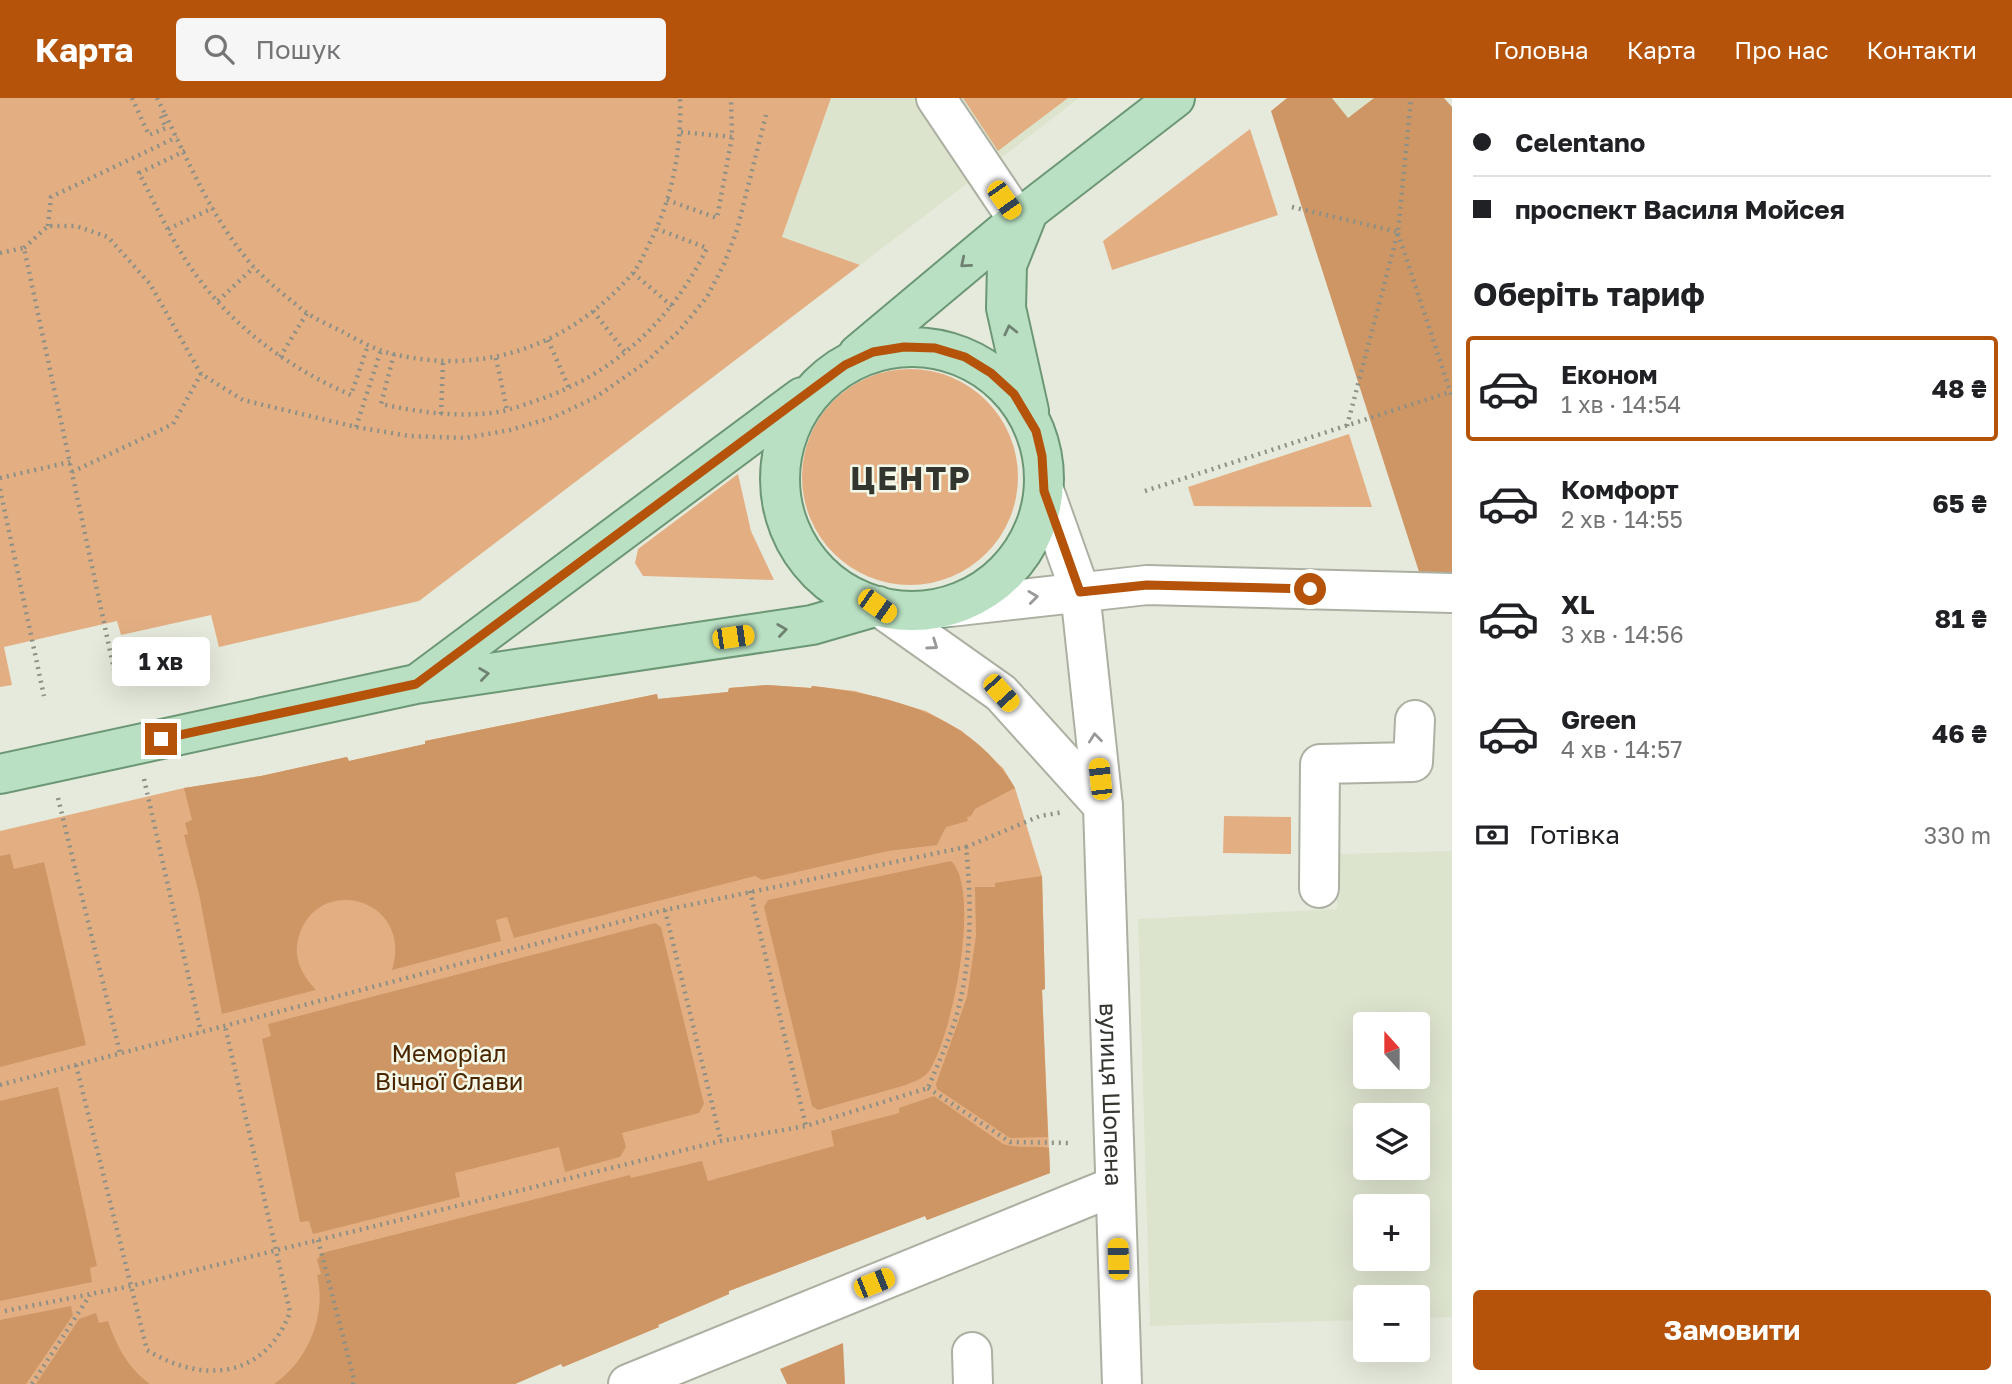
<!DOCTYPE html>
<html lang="uk">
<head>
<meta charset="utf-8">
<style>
  body { margin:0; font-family:"Golos Text",sans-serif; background:#f6f6f6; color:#202124; height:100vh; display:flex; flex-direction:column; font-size:26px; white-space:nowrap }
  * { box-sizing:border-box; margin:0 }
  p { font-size:23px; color:#757577 }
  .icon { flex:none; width:38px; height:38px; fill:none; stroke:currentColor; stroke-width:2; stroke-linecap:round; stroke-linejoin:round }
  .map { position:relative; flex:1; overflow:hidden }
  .side { display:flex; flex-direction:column; background:#fff; width:560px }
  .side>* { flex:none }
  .guide { display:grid; align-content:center; height:154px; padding:0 21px; background:#fff }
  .needle { width:46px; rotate:339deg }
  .fabs { position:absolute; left:1353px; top:914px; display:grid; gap:14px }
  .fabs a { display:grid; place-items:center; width:77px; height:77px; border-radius:7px; background:#fff; box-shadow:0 7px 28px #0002; font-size:35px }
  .end { position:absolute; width:32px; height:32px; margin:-16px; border:9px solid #b45309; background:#fff; box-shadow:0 0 0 4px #fff }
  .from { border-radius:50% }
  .bubble { position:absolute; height:49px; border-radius:7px; background:#fff; box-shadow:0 7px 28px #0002; font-size:23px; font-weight:700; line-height:49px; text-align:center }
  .car { position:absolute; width:21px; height:42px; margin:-21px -10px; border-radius:9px; box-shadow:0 0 5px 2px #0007; background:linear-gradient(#f5c518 24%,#345 0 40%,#f5c518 0 76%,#345 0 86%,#f5c518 0) }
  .guide b { display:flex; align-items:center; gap:24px; height:66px; font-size:26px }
  .guide b+b { border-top:2px solid #e0e0e0 }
  .guide i { width:18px; height:18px; background:#202124 }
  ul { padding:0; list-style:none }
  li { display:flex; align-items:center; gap:21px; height:105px; margin:0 14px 10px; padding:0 7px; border:4px solid transparent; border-radius:7px }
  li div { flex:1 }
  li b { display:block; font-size:26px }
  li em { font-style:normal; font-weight:700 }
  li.active { border-color:#b45309 }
  li>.icon { width:63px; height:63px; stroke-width:1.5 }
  h2 { padding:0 21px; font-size:32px; line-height:84px }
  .pay { display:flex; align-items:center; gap:18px; height:77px; padding:0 21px; font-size:26px }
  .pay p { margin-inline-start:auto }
  .button { display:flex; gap:14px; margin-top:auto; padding:14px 21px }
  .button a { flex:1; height:80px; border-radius:7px; background:#b45309; color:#fff; font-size:28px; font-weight:700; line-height:80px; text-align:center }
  header { display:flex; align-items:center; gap:42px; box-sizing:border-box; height:98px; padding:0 35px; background:#b45309; color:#fff }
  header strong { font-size:33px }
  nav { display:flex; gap:38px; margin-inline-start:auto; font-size:24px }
  .search { width:490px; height:63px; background:#f6f6f6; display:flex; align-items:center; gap:18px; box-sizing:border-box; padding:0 24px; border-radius:7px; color:#757577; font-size:26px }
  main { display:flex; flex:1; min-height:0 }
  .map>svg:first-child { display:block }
</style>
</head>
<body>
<header>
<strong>Карта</strong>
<div class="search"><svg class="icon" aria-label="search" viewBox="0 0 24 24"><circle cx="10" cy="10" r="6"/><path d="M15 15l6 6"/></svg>Пошук</div>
<nav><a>Головна</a><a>Карта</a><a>Про нас</a><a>Контакти</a></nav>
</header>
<main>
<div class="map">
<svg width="1452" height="1286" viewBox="0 0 1452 1286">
  <rect width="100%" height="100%" fill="#e6eadc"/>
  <path fill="#dde4ce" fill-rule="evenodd" d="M831 0H923L976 79 860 167 782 139Z
    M952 0H1079L996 64Z
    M1332 0H1374L1348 21Z
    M1452 753V1219L1418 1220V1199H1365V1222L1150 1228 1138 821 1337 811 1336 756ZM1365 926H1418V978H1365ZM1365 1017H1418V1069H1365ZM1365 1108H1418V1160H1365Z"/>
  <path fill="#e3af82" d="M0 0H831L782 139 860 167 419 503 219 549 211 517 121 537 117 523 4 549 12 587 0 589Z
    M963 0H1068L998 53Z
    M1250 31 1278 117 1112 172 1103 143Z
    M802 379a108 108 0 1 1 216 0a108 108 0 1 1-216 0Z
    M1349 336 1372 409 1194 408 1188 389Z
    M738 376 751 433 774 482 643 478 635 465 638 451Z
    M767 587 811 590 812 588 855 593 926 613 962 633 1003 670 1015 690 1042 778 1045 891 1042 892 1050 1075 927 1122 925 1118 729 1193V1196L658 1227 659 1229 563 1269 561 1266 515 1286H0V733L184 690 261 678 347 659 349 663 425 646V643L657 596 658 601 728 594 729 590Z
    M1224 718 1291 719V756L1223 755Z"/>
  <path fill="#ce9664" d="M1287 0H1332L1348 20 1374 0H1444L1452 9V480H1421L1271 13Z
    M767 587 811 590 812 588C891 597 972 617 1015 690L975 711 971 718 967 719 968 723 946 729 937 747 888 753 762 782 755 778 514 840 507 819 496 822 501 843 392 872C414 800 318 775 299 838 292 859 302 877 316 892L222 916 199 796 184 737 188 736 185 725 192 722 184 690 261 678 347 659 349 663 425 646V643L657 596 658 601 728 594 729 590Z
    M10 756 14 771 44 764 86 947 0 969V758Z
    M951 763C982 792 952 939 929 973 923 981 915 983 906 987L818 1012 812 1008 764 809 768 802Z
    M1042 778 1045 891 1042 892 1048 1039 1010 1040 937 991 936 986 967 899 976 838 975 789H995V785Z
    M655 825 661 829 704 1006 699 1015 622 1035 626 1049 620 1059 565 1074 559 1049 455 1075 460 1099 313 1136 309 1123 300 1124 262 941 271 938 268 926Z
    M58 989 97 1168 90 1170 92 1184 0 1203V1003Z
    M934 998 1003 1046C1018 1051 1033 1047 1049 1050L1050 1075 927 1122 925 1118 729 1193V1196L658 1227 659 1229 563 1269 561 1266 515 1286H274C308 1263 327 1217 317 1177L321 1176 317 1162 322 1155 630 1077 631 1080 702 1063 708 1083 834 1048 831 1033 899 1015V1010Z
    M71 1208 73 1217 26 1286H0V1222Z
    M96 1215 99 1225 108 1223C117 1249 128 1270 150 1286H36L79 1221Z
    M843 1245 845 1286H787L780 1271Z"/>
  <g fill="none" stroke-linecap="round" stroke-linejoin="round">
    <defs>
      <g id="minor">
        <path d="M936 0 1018 122"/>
        <path id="s1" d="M1044 392 1080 493 1103 708 1122 1286"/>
        <path d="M878 508 1001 595 1103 708"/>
        <path d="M941 510 1147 487 1452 495"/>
        <path d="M1319 790 1320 666 1413 664 1415 622"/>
        <path d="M972 1254 973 1286"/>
        <path d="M628 1286 1115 1088"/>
      </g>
      <path id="major" d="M1027 117 1007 167 1006 210 1029 313
        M780 381a132 132 0 1 1 264 0a132 132 0 1 1-264 0Z
        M858 256 1030 112 1175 0
        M421 583 802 299
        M0 676 416 586 812 527 878 508"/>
    </defs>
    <use href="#minor" stroke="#abb0a2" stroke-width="42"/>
    <use href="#major" stroke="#6c9775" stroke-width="42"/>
    <path stroke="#8d9086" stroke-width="4.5" stroke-dasharray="2 5" stroke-linecap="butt" d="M132 0 149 37 166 30 161 18 165 16C190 67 214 124 252 167 267 184 287 199 304 213 315 221 329 227 341 233 356 241 373 251 389 255 482 279 570 248 632 176 639 168 643 158 648 148 672 103 682 51 680 0
      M157 0 165 16
      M681 34 732 39
      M185 53 139 75C157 109 173 146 196 177 235 231 291 271 351 297L368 247
      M667 102 717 120 732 39 731 0
      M1292 109 1398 134
      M48 128 51 99 177 39
      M168 131 213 110
      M1398 135 1452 299
      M24 150 48 128H76L108 139 150 186 201 276 243 302 356 329 409 338 465 340 510 332 554 319 596 299 645 265 679 233 707 199 724 166 737 132 766 17
      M0 155 24 150 116 581
      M633 175 672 208
      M218 203 254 169
      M593 213 626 255
      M548 242 569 290
      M394 256 381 306C418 314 454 319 492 315 508 313 523 307 538 302 614 276 672 222 707 150L657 131
      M280 259 307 215
      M496 260 507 312
      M441 316 443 265
      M1347 328 1398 134 1411 0
      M356 329 381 252
      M72 374 173 326 201 276
      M0 380 70 364
      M0 391 44 598
      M1145 393 1450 294
      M144 681 201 934
      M58 700 120 955
      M966 749 1040 718 1064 714
      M750 793 806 1028
      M665 812 721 1043
      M76 967 147 1252C202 1286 265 1281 290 1214L225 928
      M0 987 665 812 966 749C971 799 972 850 961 899 955 930 940 961 928 990L806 1028 721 1043 131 1188 0 1214
      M928 990 1010 1044 1069 1045
      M318 1142 354 1281 353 1286
      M32 1286 90 1197"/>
    <use href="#minor" stroke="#fff" stroke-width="38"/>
    <use href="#major" stroke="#b9e0c3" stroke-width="38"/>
  </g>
  <defs><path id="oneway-chevron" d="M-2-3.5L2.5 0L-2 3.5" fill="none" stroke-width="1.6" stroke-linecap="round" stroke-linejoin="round" transform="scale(1.75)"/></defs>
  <g stroke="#6f8272">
    <use href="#oneway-chevron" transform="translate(965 165) rotate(140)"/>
    <use href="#oneway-chevron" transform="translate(1010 232) rotate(-103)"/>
    <use href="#oneway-chevron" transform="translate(782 532) rotate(-8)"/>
    <use href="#oneway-chevron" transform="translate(484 576) rotate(-8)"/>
  </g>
  <g stroke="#999a97">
    <use href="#oneway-chevron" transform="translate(1033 499) rotate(-7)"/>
    <use href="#oneway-chevron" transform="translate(933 547) rotate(35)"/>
    <use href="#oneway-chevron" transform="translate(1095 640) rotate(-96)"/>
  </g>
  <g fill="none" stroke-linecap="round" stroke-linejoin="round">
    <path stroke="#b45309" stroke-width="9" d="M161 641 416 586 845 267 873 254 904 249 935 250 965 259 991 275 1014 296 1036 333 1042 358 1044 393 1080 494 1147 487 1310 491"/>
  </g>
  <g text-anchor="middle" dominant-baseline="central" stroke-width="5" stroke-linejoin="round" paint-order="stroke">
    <g font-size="24" fill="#4a2600" stroke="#f3f8e9">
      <text x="449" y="954">Меморіал<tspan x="449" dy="28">Вічної Слави</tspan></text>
    </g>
    <g font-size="24" fill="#33352f" stroke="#f3f8e9">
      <text stroke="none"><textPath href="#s1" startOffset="612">вулиця Шопена</textPath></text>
    </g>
    <g font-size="32" font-weight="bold" letter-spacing="2" fill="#33352f" stroke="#f3f8e9">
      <text x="911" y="380">ЦЕНТР</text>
    </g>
  </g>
</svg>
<div class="fabs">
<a><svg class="needle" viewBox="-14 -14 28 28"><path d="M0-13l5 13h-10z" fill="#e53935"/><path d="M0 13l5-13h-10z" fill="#757577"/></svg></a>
<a><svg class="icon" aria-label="layers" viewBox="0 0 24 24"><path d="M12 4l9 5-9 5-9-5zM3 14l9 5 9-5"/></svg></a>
<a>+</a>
<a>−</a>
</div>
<i class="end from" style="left:1310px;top:491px"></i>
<i class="end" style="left:161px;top:641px"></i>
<div class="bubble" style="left:112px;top:539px;width:98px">1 хв</div>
<i class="car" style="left:1004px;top:102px;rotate:145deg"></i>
<i class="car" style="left:877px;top:508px;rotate:125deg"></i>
<i class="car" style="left:733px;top:539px;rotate:82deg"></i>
<i class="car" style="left:1001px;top:595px;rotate:138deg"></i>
<i class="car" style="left:1100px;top:681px;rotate:354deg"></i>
<i class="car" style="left:1118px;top:1161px;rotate:358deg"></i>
<i class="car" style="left:874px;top:1185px;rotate:68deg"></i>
</div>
<section class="side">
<div class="guide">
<b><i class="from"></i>Celentano</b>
<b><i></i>проспект Василя Мойсея</b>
</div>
<h2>Оберіть тариф</h2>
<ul>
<li class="active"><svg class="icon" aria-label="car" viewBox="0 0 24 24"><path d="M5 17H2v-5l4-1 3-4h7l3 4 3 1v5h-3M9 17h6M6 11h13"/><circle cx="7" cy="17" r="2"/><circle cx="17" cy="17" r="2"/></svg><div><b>Економ</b><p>1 хв · 14:54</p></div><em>48 ₴</em></li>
<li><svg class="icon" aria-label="car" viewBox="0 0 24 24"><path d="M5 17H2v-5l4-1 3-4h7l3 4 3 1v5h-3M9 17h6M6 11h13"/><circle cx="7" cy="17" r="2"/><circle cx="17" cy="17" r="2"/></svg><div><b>Комфорт</b><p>2 хв · 14:55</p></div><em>65 ₴</em></li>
<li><svg class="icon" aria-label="car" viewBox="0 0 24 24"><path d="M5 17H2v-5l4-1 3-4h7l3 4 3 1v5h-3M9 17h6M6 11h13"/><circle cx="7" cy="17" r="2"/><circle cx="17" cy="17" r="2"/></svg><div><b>XL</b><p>3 хв · 14:56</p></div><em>81 ₴</em></li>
<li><svg class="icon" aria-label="car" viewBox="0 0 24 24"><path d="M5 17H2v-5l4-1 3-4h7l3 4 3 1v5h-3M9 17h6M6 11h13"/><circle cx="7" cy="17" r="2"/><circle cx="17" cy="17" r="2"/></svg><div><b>Green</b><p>4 хв · 14:57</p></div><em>46 ₴</em></li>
</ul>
<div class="pay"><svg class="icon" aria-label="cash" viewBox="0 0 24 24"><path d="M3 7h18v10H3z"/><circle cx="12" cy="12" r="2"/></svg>Готівка<p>330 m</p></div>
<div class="button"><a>Замовити</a></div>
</section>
</main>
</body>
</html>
